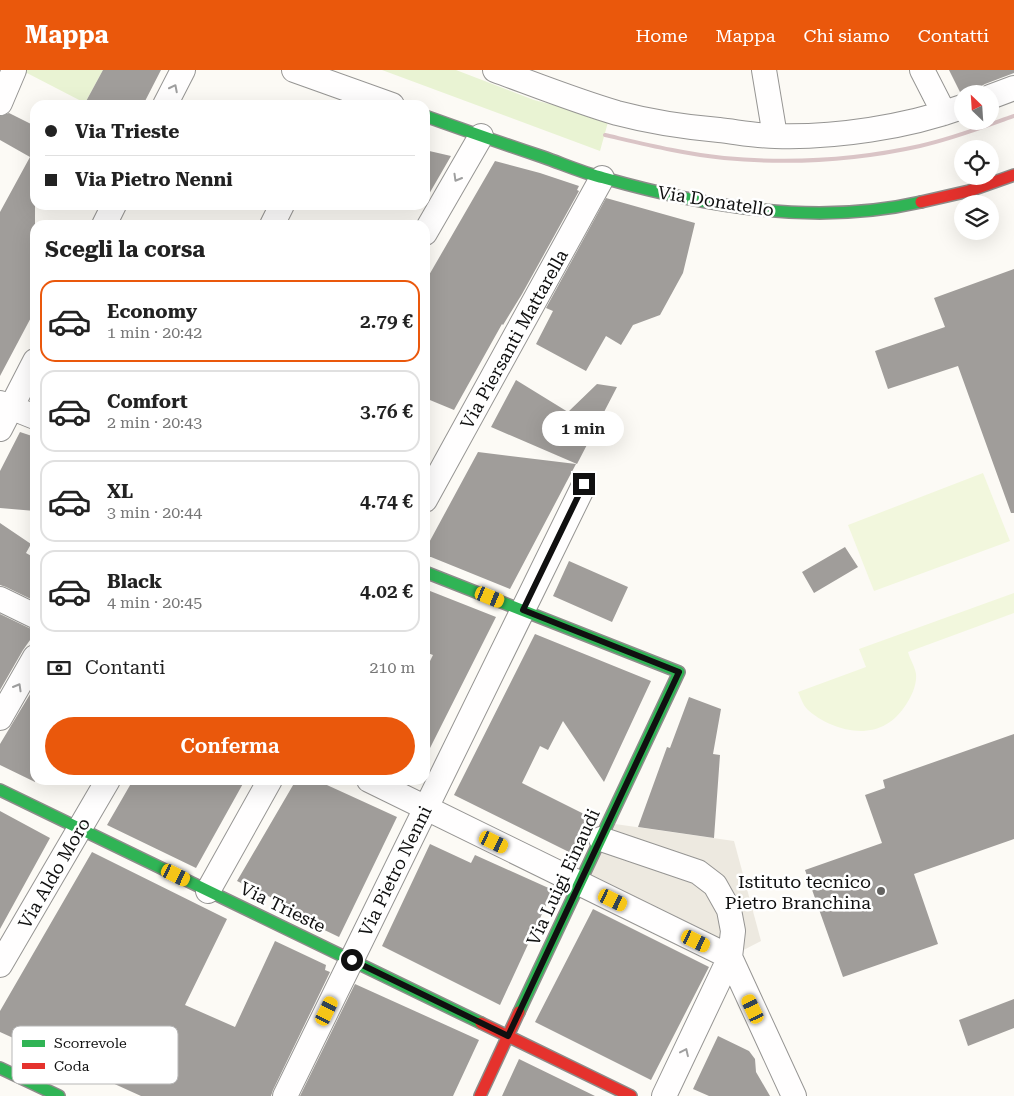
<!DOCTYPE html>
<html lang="it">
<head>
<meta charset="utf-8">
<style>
  body { margin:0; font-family:"Roboto Serif",serif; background:#f2f2f2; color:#222; height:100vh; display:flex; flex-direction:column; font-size:19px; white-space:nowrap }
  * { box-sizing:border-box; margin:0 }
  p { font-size:16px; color:#767676 }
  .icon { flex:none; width:28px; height:28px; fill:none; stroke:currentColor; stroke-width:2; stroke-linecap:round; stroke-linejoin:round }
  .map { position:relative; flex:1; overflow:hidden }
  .sheet { position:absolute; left:30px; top:150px; width:400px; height:565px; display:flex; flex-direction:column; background:#fff; border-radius:15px; box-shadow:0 5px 20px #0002 }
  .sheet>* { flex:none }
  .hud { position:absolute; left:30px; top:30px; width:400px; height:110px; border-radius:15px; box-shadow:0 5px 20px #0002; display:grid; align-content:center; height:110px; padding:0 15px; background:#fff }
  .needle { width:32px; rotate:335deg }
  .fabs { position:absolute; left:954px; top:15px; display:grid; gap:10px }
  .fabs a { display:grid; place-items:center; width:45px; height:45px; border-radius:50%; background:#fff; box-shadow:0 5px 20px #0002; font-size:25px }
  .end { position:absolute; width:22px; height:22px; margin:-11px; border:6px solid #101010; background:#fff; box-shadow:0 0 0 2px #fff }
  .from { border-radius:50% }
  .bubble { position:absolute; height:35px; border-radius:18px; background:#fff; box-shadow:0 5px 20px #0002; font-size:16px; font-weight:600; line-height:35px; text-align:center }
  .car { position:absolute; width:15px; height:30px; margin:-15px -8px; border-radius:6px; box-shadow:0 0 4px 1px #0007; background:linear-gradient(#f5c518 24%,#345 0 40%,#f5c518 0 76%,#345 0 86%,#f5c518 0) }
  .hud b { display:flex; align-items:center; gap:18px; height:48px; font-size:19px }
  .hud b+b { border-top:1px solid #e0e0e0 }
  .hud i { width:12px; height:12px; background:#222 }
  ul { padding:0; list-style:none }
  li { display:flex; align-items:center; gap:15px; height:82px; margin:0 10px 8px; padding:0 5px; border:2px solid #e0e0e0; border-radius:15px }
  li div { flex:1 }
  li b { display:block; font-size:19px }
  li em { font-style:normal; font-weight:600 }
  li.on { border-color:#ea580c }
  li>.icon { width:45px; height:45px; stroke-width:1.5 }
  h2 { padding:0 15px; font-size:22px; line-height:60px }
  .pay { display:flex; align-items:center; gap:12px; height:55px; padding:0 15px; font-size:19px }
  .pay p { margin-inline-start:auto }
  .action { display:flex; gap:10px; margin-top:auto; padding:10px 15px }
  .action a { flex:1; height:58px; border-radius:30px; background:#ea580c; color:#fff; font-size:20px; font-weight:600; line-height:58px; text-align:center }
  header { display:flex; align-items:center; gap:30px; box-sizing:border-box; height:70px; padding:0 25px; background:#ea580c; color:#fff }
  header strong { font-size:24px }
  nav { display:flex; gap:28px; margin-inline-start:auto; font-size:18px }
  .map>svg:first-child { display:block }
</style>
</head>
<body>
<header>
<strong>Mappa</strong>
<nav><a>Home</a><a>Mappa</a><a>Chi siamo</a><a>Contatti</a></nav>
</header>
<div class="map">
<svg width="1014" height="1026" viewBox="0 0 1014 1026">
  <rect width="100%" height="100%" fill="#fcfaf5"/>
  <path fill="#e9f3d3" d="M26 0H103L85 33 25 2Z
    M382 0H456L534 30 569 39 608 52 600 81Z"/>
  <path fill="#f2f7dd" d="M983 403 1010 471 874 521 848 455Z
    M1014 523V543L908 582C910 589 915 597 916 604 917 614 912 625 907 633 889 663 860 667 830 654 823 651 813 645 807 639 803 635 801 628 798 622L866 597 859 579Z"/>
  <path fill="#ede9e0" d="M608 753 734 771 761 871 730 887 579 813Z"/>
  <path fill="#a09d9a" d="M103 0H161L143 35H84Z
    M949 0H1014V3L985 14 967 24H961Z
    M9 43 35 56V240L0 306V142L30 87 0 70V46Z
    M425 80 451 86 425 131Z
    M495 91 540 103 579 116 577 120 579 121 522 224 503 255 502 254 454 340 425 328V212Z
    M606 128 695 153 683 203 660 245 633 255 621 275 606 266 586 301 536 274 553 241 546 238Z
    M1014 199V443H1011L958 296 888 319 875 281 945 257 934 228Z
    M516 310 568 342 597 314 617 317 577 394 491 357Z
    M20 362 35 367V441L0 438V401Z
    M478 382 576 394 510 519 431 487H425V480Z
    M0 453 31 474 26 483 35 488V531L6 517 0 515Z
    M845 477 858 497 814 523 802 502Z
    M569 491 628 517 612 552 553 526Z
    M425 519 496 547 425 688V601L433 585 425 582Z
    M0 544 29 558 35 560V563L23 580 0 620Z
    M535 564 651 611 604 712 563 651 548 680 540 676 522 713 588 746 571 783 454 725Z
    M35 616V712L0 695V674Z
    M689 627 721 639 713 684 720 685 714 768 638 757 667 677 670 678Z
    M1014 664V769L914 804 938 874 843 907 805 800 882 773 865 725 885 718 883 710Z
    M133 710H245L196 798 107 755Z
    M296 710H316L397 747 339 867 289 843 291 837 237 811Z
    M0 741 50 768 0 859Z
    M430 774 471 793 475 785 553 820 500 935 382 876Z
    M92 782 227 849 185 935 235 957 275 871 326 895 325 900 330 902 273 1020 271 1026H141L0 962V941Z
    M593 839 709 897 651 1010 535 952Z
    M355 914 479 970 453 1026H300Z
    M1014 929V958L968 976 959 950Z
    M718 966 749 981 755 989 756 1002 770 1026H709L693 1019Z
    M519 989 595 1026H502Z"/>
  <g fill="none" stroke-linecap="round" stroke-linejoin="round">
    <defs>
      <path id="street" d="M294 0 392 35
        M495 0C536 15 576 31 617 43 651 52 684 57 719 60 737 62 757 66 775 66 834 68 907 57 962 37
        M764 0 775 66
        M922 0 944 43
        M990 27 1014 18
        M0 33 14 0
        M165 35 183 0
        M104 155 114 135
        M272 155 282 135
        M425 163 481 66
        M0 333 35 347
        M0 359 35 291
        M425 430 602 108
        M0 529 35 546
        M0 648 35 587
        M369 710 730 887
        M601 769 698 802 715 815 729 840 733 861 730 887 664 1026
        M208 821 270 710
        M730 887 794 1026
        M0 895 108 710
        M285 1026 584 415"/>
      <path id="fast" d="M425 46C464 60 504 74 543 87 563 94 583 103 604 108 706 137 816 156 921 132
        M425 502 679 602 519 942
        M0 720 481 953
        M0 998 59 1026"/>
      <path id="jam" d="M921 132 969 121 1014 105
        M481 953 631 1026
        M480 1026 519 942"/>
    </defs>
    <use href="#street" stroke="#969593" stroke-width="26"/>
    <use href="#fast" stroke="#8d8c8a" stroke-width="14"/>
    <use href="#jam" stroke="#8d8c8a" stroke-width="14"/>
    <use href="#street" stroke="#fffefe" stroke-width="24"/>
    <use href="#fast" stroke="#30b455" stroke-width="11"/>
    <use href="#jam" stroke="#e5322d" stroke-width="11"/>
    <path stroke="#dac4c6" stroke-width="4" d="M605 65C644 74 684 84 724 88 789 94 857 90 920 76 952 69 983 57 1014 46"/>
  </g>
  <defs><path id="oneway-chevron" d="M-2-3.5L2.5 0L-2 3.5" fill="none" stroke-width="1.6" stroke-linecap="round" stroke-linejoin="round" transform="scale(1.25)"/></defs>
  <g stroke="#9f9f9f">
    <use href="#oneway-chevron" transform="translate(174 18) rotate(-63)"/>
    <use href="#oneway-chevron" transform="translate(457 108) rotate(120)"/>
    <use href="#oneway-chevron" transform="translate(18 617) rotate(-60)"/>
    <use href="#oneway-chevron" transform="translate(685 982) rotate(-65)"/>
  </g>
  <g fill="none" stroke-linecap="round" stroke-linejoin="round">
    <path stroke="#101010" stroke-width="6" d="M352 890 508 966 679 602 523 540 584 414"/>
  </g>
  <circle fill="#636260" stroke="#fff" stroke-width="2" cx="881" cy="821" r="5"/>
  <g text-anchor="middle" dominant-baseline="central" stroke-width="5" stroke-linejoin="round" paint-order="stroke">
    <g font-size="18" fill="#101010" stroke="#fff">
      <text transform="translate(716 131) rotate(9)">Via Donatello</text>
      <text transform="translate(514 269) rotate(-61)">Via Piersanti Mattarella</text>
      <text transform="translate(395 801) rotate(-64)">Via Pietro Nenni</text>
      <text transform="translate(54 803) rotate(-60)">Via Aldo Moro</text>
      <text transform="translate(563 807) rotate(-65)">Via Luigi Einaudi</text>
      <text transform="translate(283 837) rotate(26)">Via Trieste</text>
    </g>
    <g font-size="18" fill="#101010" stroke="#fff" text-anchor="end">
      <text x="871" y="811">Istituto tecnico<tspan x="871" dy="21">Pietro Branchina</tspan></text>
    </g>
  </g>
  <rect x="12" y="956" width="166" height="58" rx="8" fill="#fff" stroke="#b7b7b7" stroke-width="1"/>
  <rect x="22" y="970" width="23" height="7" fill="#30b455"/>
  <rect x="22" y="993" width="23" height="6" fill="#e5322d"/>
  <g font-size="14" fill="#101010">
    <text x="54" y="978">Scorrevole</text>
    <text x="54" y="1001">Coda</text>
  </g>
</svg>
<div class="fabs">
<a><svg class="needle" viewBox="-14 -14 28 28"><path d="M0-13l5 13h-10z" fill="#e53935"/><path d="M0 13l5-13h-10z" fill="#767676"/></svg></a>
<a><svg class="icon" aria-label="locate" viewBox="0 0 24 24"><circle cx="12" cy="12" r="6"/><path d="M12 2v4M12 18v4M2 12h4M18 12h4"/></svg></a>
<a><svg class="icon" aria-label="layers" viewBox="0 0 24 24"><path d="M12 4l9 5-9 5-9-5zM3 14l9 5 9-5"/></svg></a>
</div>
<i class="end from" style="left:352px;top:890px"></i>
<i class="end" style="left:584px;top:414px"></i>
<div class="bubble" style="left:542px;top:341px;width:82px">1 min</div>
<i class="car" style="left:490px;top:527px;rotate:112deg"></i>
<i class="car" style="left:494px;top:772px;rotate:116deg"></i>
<i class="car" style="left:176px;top:805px;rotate:116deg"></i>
<i class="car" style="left:613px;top:830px;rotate:116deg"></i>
<i class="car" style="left:696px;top:871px;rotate:116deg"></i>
<i class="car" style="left:753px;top:939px;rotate:335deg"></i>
<i class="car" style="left:327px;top:941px;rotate:26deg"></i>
<div class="hud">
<b><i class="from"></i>Via Trieste</b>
<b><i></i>Via Pietro Nenni</b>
</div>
<section class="sheet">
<h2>Scegli la corsa</h2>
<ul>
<li class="on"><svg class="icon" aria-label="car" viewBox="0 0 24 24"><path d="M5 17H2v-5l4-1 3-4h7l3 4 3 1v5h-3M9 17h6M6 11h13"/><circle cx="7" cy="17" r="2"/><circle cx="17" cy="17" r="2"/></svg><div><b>Economy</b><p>1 min · 20:42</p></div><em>2.79 €</em></li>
<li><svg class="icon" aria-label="car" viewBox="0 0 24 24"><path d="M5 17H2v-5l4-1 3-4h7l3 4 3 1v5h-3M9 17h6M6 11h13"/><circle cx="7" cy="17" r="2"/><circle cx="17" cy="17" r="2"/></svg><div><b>Comfort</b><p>2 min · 20:43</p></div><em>3.76 €</em></li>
<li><svg class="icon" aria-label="car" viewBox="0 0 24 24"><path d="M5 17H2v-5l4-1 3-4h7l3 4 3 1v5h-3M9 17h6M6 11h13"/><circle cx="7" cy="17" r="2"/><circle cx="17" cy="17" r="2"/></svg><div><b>XL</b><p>3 min · 20:44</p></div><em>4.74 €</em></li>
<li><svg class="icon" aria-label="car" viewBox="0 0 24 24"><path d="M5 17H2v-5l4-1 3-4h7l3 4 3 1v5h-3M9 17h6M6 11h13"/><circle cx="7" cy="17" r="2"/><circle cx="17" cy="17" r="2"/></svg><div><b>Black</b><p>4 min · 20:45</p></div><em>4.02 €</em></li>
</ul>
<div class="pay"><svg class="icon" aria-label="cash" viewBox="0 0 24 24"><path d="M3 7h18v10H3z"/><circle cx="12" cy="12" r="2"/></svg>Contanti<p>210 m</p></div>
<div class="action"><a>Conferma</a></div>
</section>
</div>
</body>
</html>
